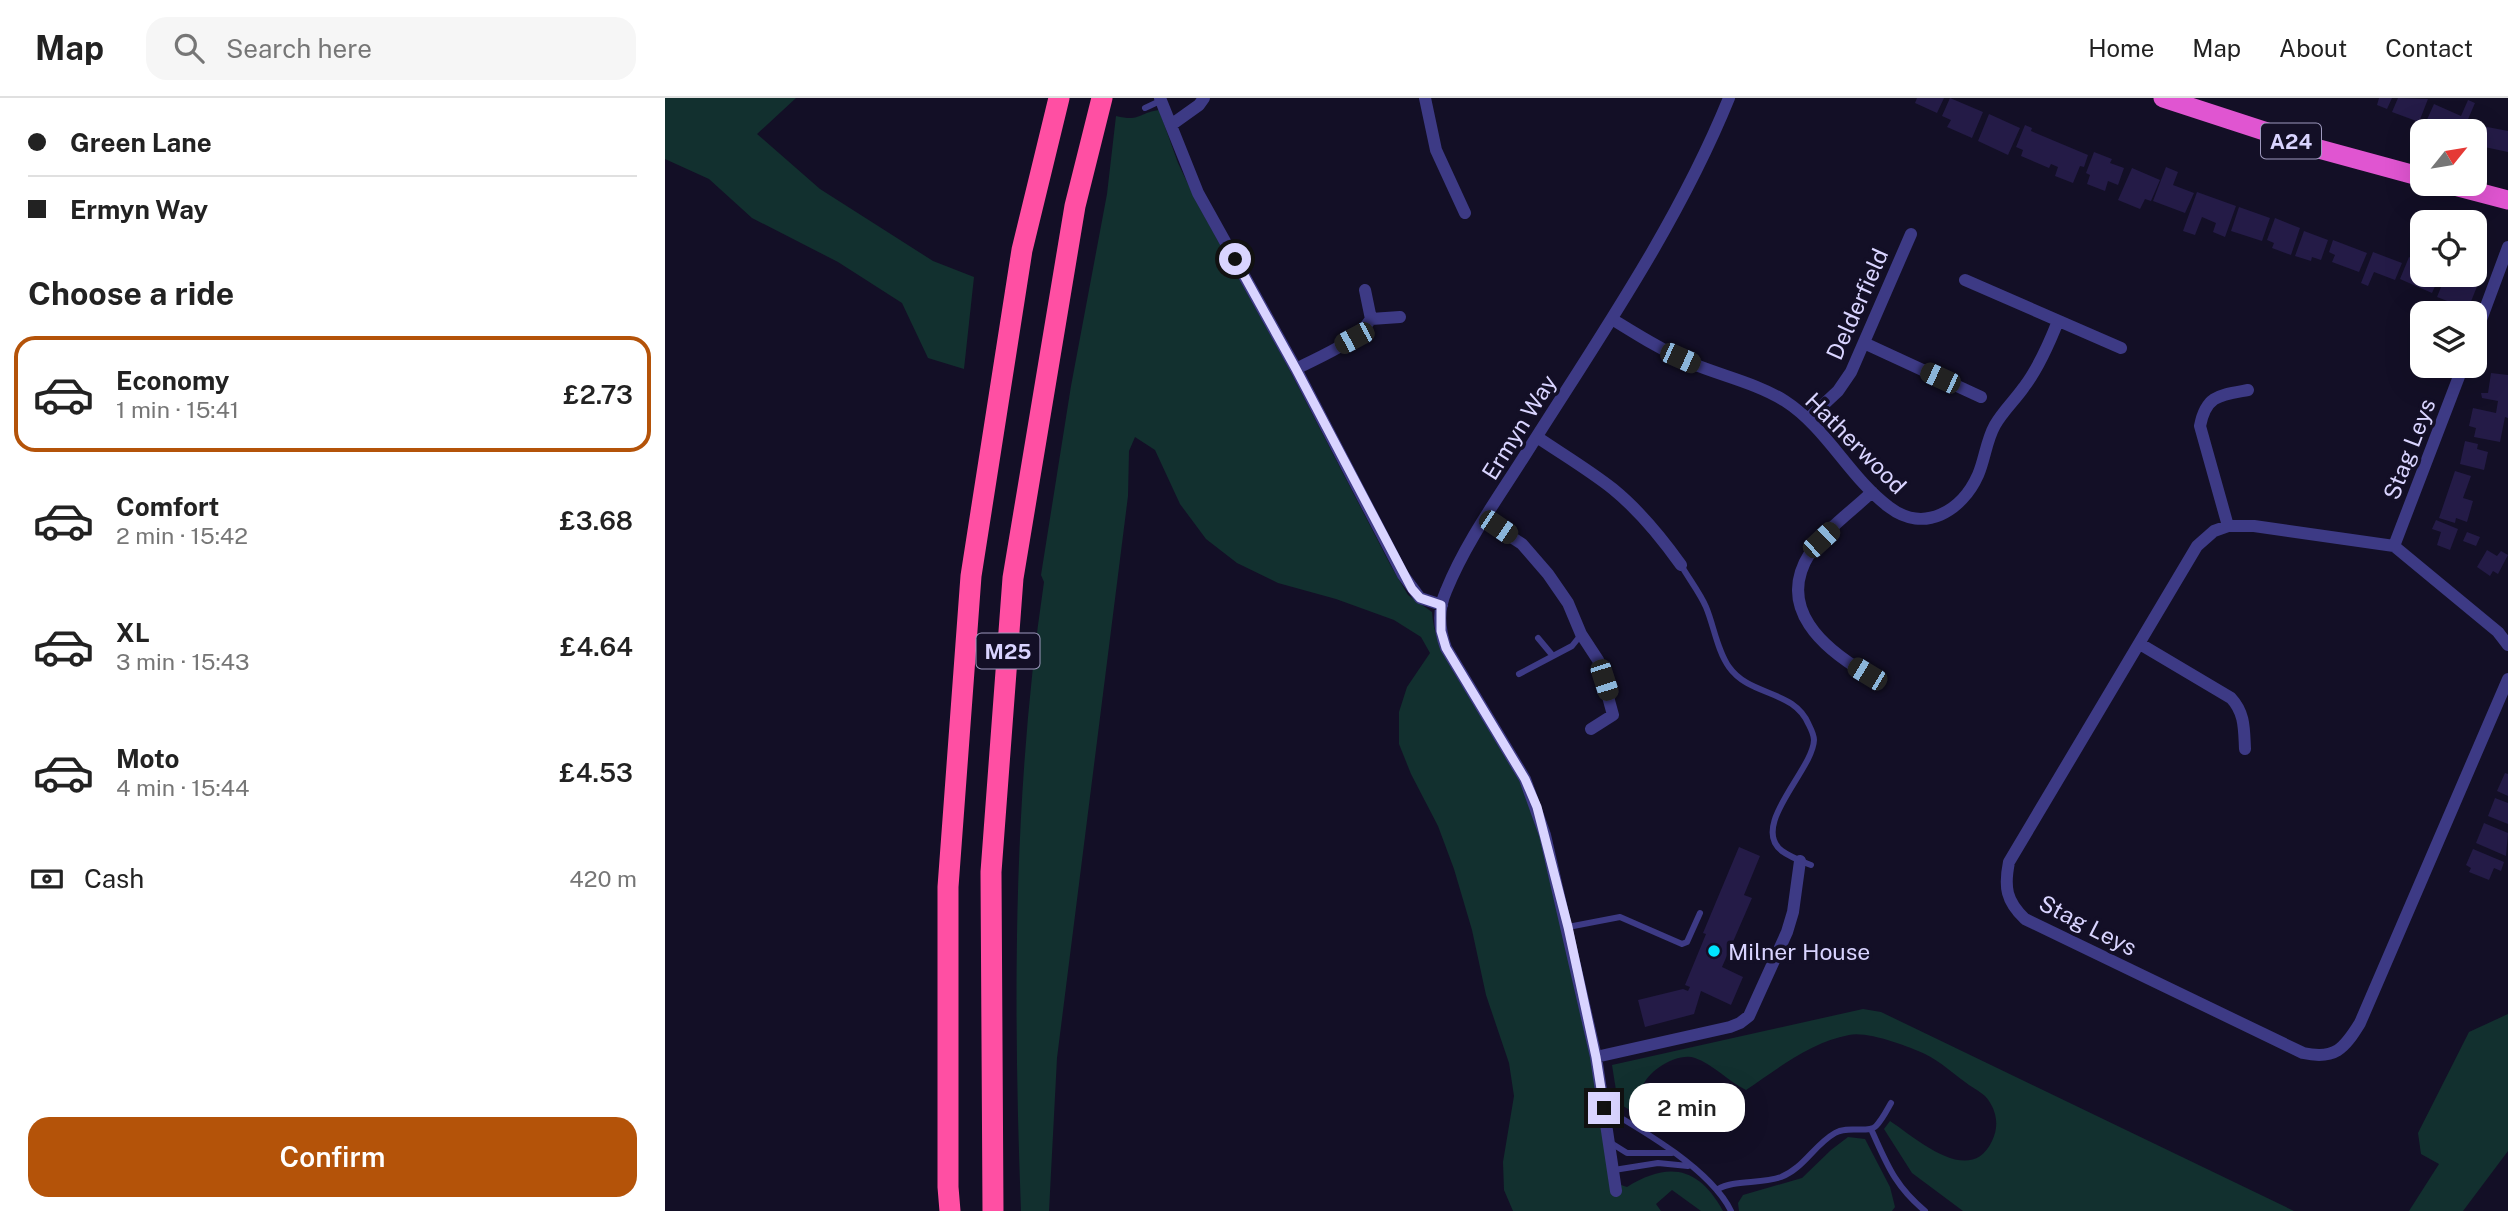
<!DOCTYPE html>
<html lang="en">
<head>
<meta charset="utf-8">
<style>
  body { margin:0; font-family:"Public Sans",sans-serif; background:#f6f6f6; color:#222; height:100vh; display:flex; flex-direction:column; font-size:26px; white-space:nowrap }
  * { box-sizing:border-box; margin:0 }
  p { font-size:23px; color:#767676 }
  .icon { flex:none; width:38px; height:38px; fill:none; stroke:currentColor; stroke-width:2; stroke-linecap:round; stroke-linejoin:round }
  .map { position:relative; flex:1; overflow:hidden }
  .sheet { display:flex; flex-direction:column; background:#fff; width:665px }
  .sheet>* { flex:none }
  .top-card { display:grid; align-content:center; height:154px; padding:0 28px; background:#fff }
  .needle { width:46px; rotate:60deg }
  .buttons { position:absolute; left:1745px; top:21px; display:grid; gap:14px }
  .buttons a { display:grid; place-items:center; width:77px; height:77px; border-radius:14px; background:#fff; box-shadow:0 7px 28px #0002; font-size:35px }
  .end { position:absolute; width:32px; height:32px; margin:-16px; border:9px solid #d9d4ff; background:#111; box-shadow:0 0 0 4px #111 }
  .from { border-radius:50% }
  .bubble { position:absolute; height:49px; border-radius:21px; background:#fff; box-shadow:0 7px 28px #0002; font-size:23px; font-weight:600; line-height:49px; text-align:center }
  .car { position:absolute; width:21px; height:42px; margin:-21px -10px; border-radius:9px; box-shadow:0 0 5px 2px #0007; background:linear-gradient(#222 24%,#8ab4d8 0 40%,#222 0 76%,#8ab4d8 0 86%,#222 0) }
  .top-card b { display:flex; align-items:center; gap:24px; height:66px; font-size:26px }
  .top-card b+b { border-top:2px solid #e0e0e0 }
  .top-card i { width:18px; height:18px; background:#222 }
  ul { padding:0; list-style:none }
  li { display:flex; align-items:center; gap:21px; height:116px; margin:0 14px 10px; padding:0 14px; border:4px solid transparent; border-radius:21px }
  li div { flex:1 }
  li b { display:block; font-size:26px }
  li em { font-style:normal; font-weight:600 }
  li.selected { border-color:#b45309 }
  li>.icon { width:63px; height:63px; stroke-width:1.5 }
  h2 { padding:0 28px; font-size:32px; line-height:84px }
  .pay { display:flex; align-items:center; gap:18px; height:77px; padding:0 28px; font-size:26px }
  .pay p { margin-inline-start:auto }
  .button { display:flex; gap:14px; margin-top:auto; padding:14px 28px }
  .button a { flex:1; height:80px; border-radius:21px; background:#b45309; color:#fff; font-size:28px; font-weight:600; line-height:80px; text-align:center }
  header { display:flex; align-items:center; gap:42px; box-sizing:border-box; height:98px; padding:0 35px; background:#fff; border-bottom:2px solid #e0e0e0 }
  header strong { font-size:33px }
  nav { display:flex; gap:38px; margin-inline-start:auto; font-size:24px }
  .search { width:490px; height:63px; background:#f6f6f6; display:flex; align-items:center; gap:18px; box-sizing:border-box; padding:0 24px; border-radius:21px; color:#767676; font-size:26px }
  main { display:flex; flex:1; min-height:0 }
  .map>svg:first-child { display:block }
</style>
</head>
<body>
<header>
<strong>Map</strong>
<div class="search"><svg class="icon" aria-label="search" viewBox="0 0 24 24"><circle cx="10" cy="10" r="6"/><path d="M15 15l6 6"/></svg>Search here</div>
<nav><a>Home</a><a>Map</a><a>About</a><a>Contact</a></nav>
</header>
<main>
<section class="sheet">
<div class="top-card">
<b><i class="from"></i>Green Lane</b>
<b><i></i>Ermyn Way</b>
</div>
<h2>Choose a ride</h2>
<ul>
<li class="selected"><svg class="icon" aria-label="car" viewBox="0 0 24 24"><path d="M5 17H2v-5l4-1 3-4h7l3 4 3 1v5h-3M9 17h6M6 11h13"/><circle cx="7" cy="17" r="2"/><circle cx="17" cy="17" r="2"/></svg><div><b>Economy</b><p>1 min · 15:41</p></div><em>£2.73</em></li>
<li><svg class="icon" aria-label="car" viewBox="0 0 24 24"><path d="M5 17H2v-5l4-1 3-4h7l3 4 3 1v5h-3M9 17h6M6 11h13"/><circle cx="7" cy="17" r="2"/><circle cx="17" cy="17" r="2"/></svg><div><b>Comfort</b><p>2 min · 15:42</p></div><em>£3.68</em></li>
<li><svg class="icon" aria-label="car" viewBox="0 0 24 24"><path d="M5 17H2v-5l4-1 3-4h7l3 4 3 1v5h-3M9 17h6M6 11h13"/><circle cx="7" cy="17" r="2"/><circle cx="17" cy="17" r="2"/></svg><div><b>XL</b><p>3 min · 15:43</p></div><em>£4.64</em></li>
<li><svg class="icon" aria-label="car" viewBox="0 0 24 24"><path d="M5 17H2v-5l4-1 3-4h7l3 4 3 1v5h-3M9 17h6M6 11h13"/><circle cx="7" cy="17" r="2"/><circle cx="17" cy="17" r="2"/></svg><div><b>Moto</b><p>4 min · 15:44</p></div><em>£4.53</em></li>
</ul>
<div class="pay"><svg class="icon" aria-label="cash" viewBox="0 0 24 24"><path d="M3 7h18v10H3z"/><circle cx="12" cy="12" r="2"/></svg>Cash<p>420 m</p></div>
<div class="button"><a>Confirm</a></div>
</section>
<div class="map">
<svg width="1843" height="1113" viewBox="0 0 1843 1113">
  <rect width="100%" height="100%" fill="#130f26"/>
  <path fill="#12302f" d="M0 0H131L92 36 155 91 268 163 309 179 299 271 263 260 237 205 173 164 87 120 44 81 0 61Z
    M494 12 513 65 533 107 622 267 726 468 743 497 767 514C769 550 794 581 812 611 831 642 850 672 867 705L929 971 944 1083 962 1089C1004 1063 1034 1069 1058 1113H1036L1007 1092 991 1106 996 1113H848L839 1092 838 1064 849 998 844 965 821 897 807 832 789 771 773 728 746 676 734 646V614L742 589 765 555 756 539 729 522 671 501 613 485 572 465 541 441 515 406 490 352 470 339 464 353 463 398 392 960 384 1113H356C348 904 348 692 379 484L376 477 406 288 442 96 451 18C476 24 473 15 494 12Z
    M1198 911 1216 914 1629 1113H1298L1247 1075 1219 1031 1225 1023C1251 1040 1305 1090 1327 1043 1334 1029 1332 1015 1324 1003 1320 996 1310 991 1304 987 1290 977 1275 963 1260 956 1242 948 1203 933 1184 937 1146 944 1112 971 1081 992 1064 984 1048 966 1030 960 1013 954 981 973 977 991 974 1003 988 1015 996 1023L985 1024 953 1005 947 967Z
    M1843 916V1053L1798 1113H1744L1774 1066 1756 1056 1753 1035 1804 934Z
    M1183 1039 1200 1041 1225 1089 1230 1109 1227 1113H1074L1073 1105 1078 1097 1137 1080 1166 1052Z"/>
  <path fill="#241b47" d="M1252 0H1279L1272 15 1250 5Z
    M1285 0 1318 14 1307 40 1282 29 1286 22 1277 18Z
    M1714 0H1727L1722 11 1712 7Z
    M1733 0 1763 1 1754 24 1727 14Z
    M1803 2 1810 5 1798 33H1775L1760 26 1769 6 1796 18Z
    M1324 16 1355 30 1343 57 1313 43Z
    M1360 27 1367 30 1366 33 1423 57 1419 69 1415 68 1408 85 1390 78 1393 69 1386 66 1384 70 1356 58 1358 52 1351 49Z
    M1812 27 1843 33V54L1810 47Z
    M1429 54 1447 61 1445 65 1459 70 1453 87 1443 83 1440 93 1422 86 1425 77 1421 75Z
    M1501 69 1513 74 1508 87 1529 95 1520 115 1488 103Z
    M1467 70 1495 82 1486 103 1480 101 1475 111 1453 102Z
    M1532 94 1571 108 1560 139 1548 134 1551 125 1537 119 1530 137 1518 133Z
    M1574 109 1605 120 1597 143 1566 133Z
    M1610 120 1635 130 1626 157 1607 150 1609 145 1602 142Z
    M1639 133 1663 142 1656 162 1647 159 1646 163 1630 158Z
    M1668 142 1702 155 1694 174 1667 164 1670 157 1664 154Z
    M1708 154 1737 165 1730 182 1709 174 1703 188 1696 185Z
    M1744 159 1754 164 1757 177H1775L1767 195 1735 181Z
    M1781 177H1789L1813 186 1803 211 1772 199Z
    M1826 275 1843 277V320L1840 319 1835 344 1809 339 1811 330 1804 328 1808 310 1831 315 1833 303 1817 300 1816 295H1823Z
    M1800 343 1813 346 1812 351 1823 354 1819 372 1795 366Z
    M1790 373 1806 378 1798 400 1808 403 1802 424 1791 420 1790 425 1774 420Z
    M1771 422 1793 431 1785 452 1772 447 1776 434 1767 431Z
    M1802 434 1815 439 1811 448 1798 443Z
    M1822 452 1832 458 1836 453 1843 457 1833 476 1828 473 1825 478 1812 469Z
    M1840 675 1843 676V698L1832 693Z
    M1830 700 1843 705V726L1823 718Z
    M1819 725 1843 735 1841 758 1811 745Z
    M1074 749 1095 758 1079 797 1087 800 1057 869 1078 879 1066 907 1036 893 1029 916 980 929 973 902 1018 891 1023 893 1025 889 1020 887 1041 836 1038 835Z
    M1808 751 1839 764 1836 773 1829 770 1824 782 1804 774 1806 770 1801 767Z"/>
  <g fill="none" stroke-linecap="round" stroke-linejoin="round">
    <path stroke="#3d3a85" stroke-width="6" d="M480 10 495 3
      M1016 467C1024 481 1035 495 1041 509 1049 528 1052 552 1064 569 1085 599 1129 591 1144 627 1146 631 1149 638 1149 642 1148 672 1084 728 1117 753 1125 759 1136 763 1146 767
      M873 540 888 558
      M854 576 907 548 915 538
      M903 829 955 819 1017 846 1022 844 1035 815
      M939 1010C979 1033 1046 1072 1066 1113
      M1206 1031C1222 1066 1229 1087 1260 1113
      M946 1045 962 1055H1007
      M949 1072 993 1065 1023 1068
      M1053 1091C1068 1082 1096 1086 1116 1079 1139 1070 1149 1047 1170 1035 1183 1027 1203 1036 1211 1028 1217 1022 1222 1012 1226 1005"/>
    <path stroke="#3d3a85" stroke-width="12" d="M495 0 533 95 631 271 738 477 755 500 777 507
      M760 0 771 52 800 115
      M506 27 534 7 539 0
      M1300 182 1456 250
      M700 192 706 221
      M947 221C973 237 998 253 1026 265 1057 278 1091 285 1120 303 1162 330 1184 379 1224 409 1259 436 1297 413 1313 377 1320 361 1321 343 1330 327 1338 313 1350 302 1359 289 1374 269 1384 246 1393 223
      M1810 238 1843 149
      M1199 245 1316 299
      M631 271C658 257 689 246 706 221L735 219
      M1143 321 1173 293 1186 274 1246 136
      M872 339C897 356 924 372 948 391 975 413 996 439 1016 467
      M820 422 857 446 883 476 903 505 916 536 933 562 948 617 926 631
      M1563 428 1535 328C1541 297 1555 297 1583 292
      M1729 448 1798 268
      M1475 546 1566 600C1580 615 1579 631 1580 651
      M1843 547 1833 534 1729 448 1589 428H1563L1549 433 1532 448 1344 764C1339 789 1341 803 1360 821L1638 955C1670 962 1679 951 1695 925L1843 581
      M1202 576C1159 551 1110 510 1145 455 1160 432 1187 413 1207 394
      M931 959 1065 929 1075 925 1084 918 1122 834 1128 814 1135 763
      M951 1093 931 959 880 737 860 681 781 550C774 531 773 511 781 493 802 441 838 393 867 346 938 234 1014 123 1064 0"/>
    <path stroke="#e055d1" stroke-width="19" d="M1498 0 1654 51 1757 79
      M1782 86 1843 102"/>
    <path stroke="#ff4fa3" stroke-width="21" d="M285 1113 283 1089V789L306 478 357 152 394 0
      M328 1113 326 774 348 480 410 108 437 0"/>
  </g>
  <g fill="none" stroke-linecap="round" stroke-linejoin="round">
    <path stroke="#d9d4ff" stroke-width="9" d="M570 161 631 271 747 491 755 500 776 507V533L781 550 860 681 872 709 903 829 931 959 939 1010"/>
  </g>
  <circle fill="#00e5ff" stroke="#130f26" stroke-width="2.5" cx="1049" cy="853" r="7"/>
  <g text-anchor="middle" dominant-baseline="central" stroke-width="7" stroke-linejoin="round" paint-order="stroke">
    <g fill="#130f26" stroke="#9e99be" stroke-width="2">
      <rect x="1596" y="25.5" width="60" height="35" rx="5"/>
      <rect x="311.5" y="535.5" width="63" height="35" rx="5"/>
    </g>
    <g font-size="21" font-weight="bold" fill="#d9d4ff">
      <text x="1626" y="43">A24</text>
      <text x="343" y="553">M25</text>
    </g>
    <g font-size="23" fill="#d9d4ff" stroke="#130f26">
      <text transform="translate(1192 206) rotate(-66)">Delderfield</text>
      <text transform="translate(854 329) rotate(-58)">Ermyn Way</text>
      <text transform="translate(1191 345) rotate(45)">Hatherwood</text>
      <text transform="translate(1744 351) rotate(-69)">Stag Leys</text>
      <text transform="translate(1423 827) rotate(27)">Stag Leys</text>
    </g>
    <g font-size="23" fill="#d9d4ff" stroke="#130f26" text-anchor="start">
      <text x="1063" y="853">Milner House</text>
    </g>
  </g>
</svg>
<div class="buttons">
<a><svg class="needle" viewBox="-14 -14 28 28"><path d="M0-13l5 13h-10z" fill="#e53935"/><path d="M0 13l5-13h-10z" fill="#767676"/></svg></a>
<a><svg class="icon" aria-label="locate" viewBox="0 0 24 24"><circle cx="12" cy="12" r="6"/><path d="M12 2v4M12 18v4M2 12h4M18 12h4"/></svg></a>
<a><svg class="icon" aria-label="layers" viewBox="0 0 24 24"><path d="M12 4l9 5-9 5-9-5zM3 14l9 5 9-5"/></svg></a>
</div>
<i class="end from" style="left:570px;top:161px"></i>
<i class="end" style="left:939px;top:1010px"></i>
<div class="bubble" style="left:964px;top:985px;width:116px">2 min</div>
<i class="car" style="left:689px;top:240px;rotate:242deg"></i>
<i class="car" style="left:1015px;top:260px;rotate:114deg"></i>
<i class="car" style="left:1275px;top:280px;rotate:295deg"></i>
<i class="car" style="left:833px;top:429px;rotate:124deg"></i>
<i class="car" style="left:1156px;top:442px;rotate:47deg"></i>
<i class="car" style="left:1202px;top:576px;rotate:301deg"></i>
<i class="car" style="left:939px;top:582px;rotate:162deg"></i>
</div>
</main>
</body>
</html>
